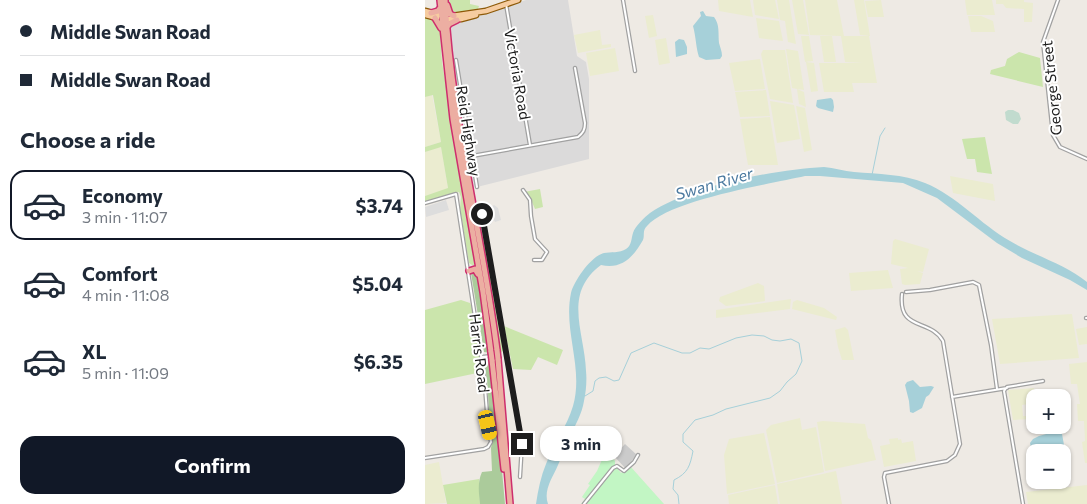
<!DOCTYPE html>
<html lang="en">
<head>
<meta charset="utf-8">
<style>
  body { margin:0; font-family:Commissioner,sans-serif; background:#f2f2f3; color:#1f2937; height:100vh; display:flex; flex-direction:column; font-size:19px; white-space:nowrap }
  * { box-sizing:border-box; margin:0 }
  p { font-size:16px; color:#747a83 }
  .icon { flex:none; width:28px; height:28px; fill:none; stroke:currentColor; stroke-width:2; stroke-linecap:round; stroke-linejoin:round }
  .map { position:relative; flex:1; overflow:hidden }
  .side { display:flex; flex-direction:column; background:#fff; width:425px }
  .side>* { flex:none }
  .hud { display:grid; align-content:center; height:110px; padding:0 20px; background:#fff }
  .fabs { position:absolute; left:601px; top:389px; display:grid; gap:10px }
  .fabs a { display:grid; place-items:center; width:45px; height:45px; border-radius:10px; background:#fff; box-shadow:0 1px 4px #0004; font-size:25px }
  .end { position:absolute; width:22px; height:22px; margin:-11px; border:6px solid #1d1d1d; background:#fff; box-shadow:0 0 0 2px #fff }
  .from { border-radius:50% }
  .bubble { position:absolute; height:35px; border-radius:15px; background:#fff; box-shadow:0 1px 4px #0004; font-size:16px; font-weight:700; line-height:35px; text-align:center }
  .car { position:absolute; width:15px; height:30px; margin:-15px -8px; border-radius:6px; box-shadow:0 0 4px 1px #0007; background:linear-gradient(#f5c518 24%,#345 0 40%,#f5c518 0 76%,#345 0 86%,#f5c518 0) }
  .hud b { display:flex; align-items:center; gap:18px; height:48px; font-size:19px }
  .hud b+b { border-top:1px solid #e0e1e3 }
  .hud i { width:12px; height:12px; background:#1f2937 }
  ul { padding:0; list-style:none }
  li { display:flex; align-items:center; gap:15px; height:70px; margin:0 10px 8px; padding:0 10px; border:2px solid transparent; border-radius:15px }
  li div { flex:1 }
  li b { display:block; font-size:19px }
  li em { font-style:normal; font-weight:700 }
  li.selected { border-color:#111827 }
  li>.icon { width:45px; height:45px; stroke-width:1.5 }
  h2 { padding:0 20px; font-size:22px; line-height:60px }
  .cta { display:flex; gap:10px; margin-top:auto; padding:10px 20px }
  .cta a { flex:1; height:58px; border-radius:15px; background:#111827; color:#fff; font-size:20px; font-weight:700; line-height:58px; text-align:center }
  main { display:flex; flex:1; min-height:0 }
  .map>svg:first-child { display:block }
</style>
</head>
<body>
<main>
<section class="side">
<div class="hud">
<b><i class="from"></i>Middle Swan Road</b>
<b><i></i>Middle Swan Road</b>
</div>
<h2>Choose a ride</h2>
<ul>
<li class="selected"><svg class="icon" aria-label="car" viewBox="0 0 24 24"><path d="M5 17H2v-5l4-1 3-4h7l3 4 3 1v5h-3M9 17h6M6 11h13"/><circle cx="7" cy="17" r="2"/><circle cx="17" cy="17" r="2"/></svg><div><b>Economy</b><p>3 min · 11:07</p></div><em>$3.74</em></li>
<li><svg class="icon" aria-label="car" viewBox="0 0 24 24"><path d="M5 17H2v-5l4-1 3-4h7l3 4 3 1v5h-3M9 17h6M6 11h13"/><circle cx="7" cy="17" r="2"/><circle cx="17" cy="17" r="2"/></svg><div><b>Comfort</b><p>4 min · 11:08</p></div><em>$5.04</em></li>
<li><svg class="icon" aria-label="car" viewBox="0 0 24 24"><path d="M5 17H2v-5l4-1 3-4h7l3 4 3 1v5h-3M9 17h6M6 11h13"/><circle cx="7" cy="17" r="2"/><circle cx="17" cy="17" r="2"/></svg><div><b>XL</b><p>5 min · 11:09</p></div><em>$6.35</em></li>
</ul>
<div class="cta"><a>Confirm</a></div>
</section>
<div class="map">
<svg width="662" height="504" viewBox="0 0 662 504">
  <rect width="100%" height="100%" fill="#eeeae4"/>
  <path fill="#dbdada" d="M101 0H143L152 56 161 62 164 79V159L52 187 49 185 36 119 27 59 26 28 33 23Z"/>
  <path fill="#cbcbcb" d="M200 444 212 455 200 468 189 456Z"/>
  <path fill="#ebecd0" d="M293 0H325L328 17 294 11Z
    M328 0H350L354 19 330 15Z
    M352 0H364L371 44 363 42 360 21 355 20Z
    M367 0H378L384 35 373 34Z
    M380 0H412L419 36H444L452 83H427L429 92H399L394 63H438L420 62 416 36 385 35Z
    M429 0H439L445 36 435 35Z
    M456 0 459 17H443L440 1Z
    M540 0H567L570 15H542Z
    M571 0H599V2L608 3 607 22H599V9L581 8 578 4H571Z
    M228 15 232 36 224 38 220 16Z
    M543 16H556L568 21 570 32H546Z
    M331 18 354 21 358 41 334 38Z
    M175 30 177 45 186 44V47L153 53 149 35Z
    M376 36H384L388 61 380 62Z
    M395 36H407L411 62H399Z
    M241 38 245 63 234 65 230 40Z
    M190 48 194 71 165 76 161 53Z
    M361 49 373 51 379 90 372 89 379 92 381 107 374 104 372 89 367 88Z
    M338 50H360L368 103 345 99 336 54Z
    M335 59 340 89 310 91 304 63Z
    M381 62 389 63 393 91 386 92Z
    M341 90 345 116 315 117 310 92Z
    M7 95 16 142 0 147V97Z
    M345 101 369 105 375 139 352 143Z
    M371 106 380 108 387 150 379 152Z
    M345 117 353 165H323L315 119Z
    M16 146 23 189 0 196V152Z
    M525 176 568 184 570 201 528 193Z
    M470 239 504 249 498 272 492 271 498 273 495 284 480 285 477 284 475 269 483 268 466 264 468 241Z
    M463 270 468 288 426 291 424 273Z
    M333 283 339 286 340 301 301 306 294 301 295 297Z
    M366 299 365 309 291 318V310Z
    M372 300 399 308 412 317 411 320 367 309 368 302Z
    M647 314 654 358 575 364 567 319Z
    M420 327 423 330 429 360H417L413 347 410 330Z
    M662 327V344L654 345 651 329Z
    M662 362V463H660L657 442 660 441 659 421H653L652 404H655L652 384H646L644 364Z
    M609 388 610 403 597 405 598 416H604L605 419 588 420 583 390Z
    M375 418 377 430 391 427 399 472 352 483 341 430 346 425Z
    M398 421 440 424 443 438 446 440 451 460 400 471 392 422Z
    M339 433 350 484 302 494 299 455 304 439Z
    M473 438V440L476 439 477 443 488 441 491 461 459 467 455 446 465 444 464 439Z
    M14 462 21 503 0 504V465Z
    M411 471 417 504H355L352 484Z
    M350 485 353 504H304L303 495Z
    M662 485V504H603L601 492Z"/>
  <path fill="#cbe5ac" d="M24 0H45V4L54 6 53 9 29 13 26 10Z
    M0 17 9 19 14 26 15 32 17 62 50 260 49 265H47L44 263 35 208 36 197 34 192 0 202V196L23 188 16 147 0 152V147L16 142 8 95 0 97Z
    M594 52 615 58 618 87 565 74 566 70 580 66 582 59Z
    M560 137 567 174 552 172 550 159H542L537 139Z
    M115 189 118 207 110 209 104 195 99 192Z
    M56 217 79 349 76 353 75 354 53 223Z
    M36 300 45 303 47 308 57 372 0 384V310Z
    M79 326 138 350 132 365 113 357 106 370 88 369Z
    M54 479 55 504H22L18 485Z"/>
  <path fill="#abcb9b" d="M48 271 52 273 65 353 59 352 46 273Z
    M64 359 70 394 80 504H55C54 493 52 483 57 472L67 471 66 448 68 438 65 426 62 379 60 368 62 360Z"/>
  <path fill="#c1dbce" d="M583 110H588L594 113 596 119 593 124H588L581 120 580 112Z"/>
  <path fill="#c2f6c4" d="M179 455H185L190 461V466L196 473 205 466 239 504H156L160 499 157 497 165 485 163 484 172 471Z"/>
  <path fill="#ddd" d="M21 200 24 210 1 217 0 207Z
    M69 205 73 208 76 220 70 222 69 220 65 225V222L63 223V209Z"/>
  <path fill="#a6d0d9" d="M278 11 281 16 289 17C295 25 293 33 294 43 295 47 297 51 297 56L295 59 281 60 274 57C271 48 271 37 268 26L276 16 275 12Z
    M254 39 259 40 262 47V54L251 57 250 42Z
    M406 98 408 100 409 107 408 112 393 108 391 106 392 100Z
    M399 167C409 168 419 171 429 172 453 174 478 174 500 183 532 196 555 224 585 241 610 256 640 264 662 282V290L645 280 597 258 572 243 512 198 478 183 395 176H380C345 184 244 200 222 226 217 231 220 235 218 240 209 256 197 270 176 265 137 294 160 333 161 371 162 380 161 392 159 401 157 414 150 425 145 437 141 446 137 456 133 465 128 477 118 490 123 504H111C113 490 116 476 121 464 129 444 142 426 148 406 159 368 138 331 146 293 149 281 166 256 179 253 185 252 195 253 201 249 207 245 206 239 208 233 210 226 220 217 225 213 267 185 348 170 399 167Z
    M488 380 495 387 506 386 509 387 504 395 501 397 497 408 488 413 485 412 484 401 480 385 482 382Z
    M632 431 637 434 639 445 612 452 607 451 605 443 608 439 614 436Z"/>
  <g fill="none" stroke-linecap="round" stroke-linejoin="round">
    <path stroke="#a6d0d9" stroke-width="1" d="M447 175 455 136 460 128
      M160 396 168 391 170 381 174 378 181 377 189 381 194 380 206 353 229 343 257 353H265L275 348 284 349 311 338 327 335 339 336 347 340 355 341 366 339 374 343 377 361 371 374 362 382 355 391 345 398 301 409 288 415 270 420 258 434V442L268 451C265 466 263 473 249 480L248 489 253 495 254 504"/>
    <defs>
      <path id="minor" d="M198 0 210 71
        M633 0 618 42 628 135 635 147 662 159
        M81 4 105 145
        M31 60 52 187
        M47 156 153 137C158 133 160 130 160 123L150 68
        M98 190 105 200 106 216 110 239 122 252 117 260H109
        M0 203 31 194 59 375 63 425 66 442 63 447 59 449 0 458
        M56 213 58 216 59 229 97 444 95 477
        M481 292 505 290 548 282 554 285 566 345 572 389
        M661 318H662
        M57 357 66 356
        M527 397 582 388
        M159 504 188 468 192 466 199 471 209 462 213 455
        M464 504 459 477 460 473 522 461 530 455 535 444 518 341C505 318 473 332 477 294
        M598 504 579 391 582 387 618 381"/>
      <path id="primary" d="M0 11 19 16
        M0 15 12 18
        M27 16 61 11 93 0
        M20 19H36L51 15"/>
      <path id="trunk" d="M15 0 28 119 58 292 66 352
        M20 0C26 118 57 233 72 350
        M22 5 25 14 29 16
        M6 13 13 11 16 7
        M10 18 16 28
        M22 27 24 24 32 20
        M49 208 51 211 56 213 53 217 52 221
        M44 271 50 269 53 274
        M73 359 85 504
        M67 360 79 469"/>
    </defs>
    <use href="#minor" stroke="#a1a1a1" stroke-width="4.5"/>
    <use href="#primary" stroke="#8d5a09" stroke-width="7"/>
    <use href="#trunk" stroke="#ce2e6d" stroke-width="8"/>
    <use href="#minor" stroke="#fff" stroke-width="2"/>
    <use href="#primary" stroke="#f6cca0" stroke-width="4.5"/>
    <use href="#trunk" stroke="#ecaea2" stroke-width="5"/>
    <defs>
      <path id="trunk-bridge" d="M72 350 73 359
        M66 352 67 360"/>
    </defs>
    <use href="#trunk-bridge" stroke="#ce2e6d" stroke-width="8" stroke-linecap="butt"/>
    <use href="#trunk-bridge" stroke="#ecaea2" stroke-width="5"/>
  </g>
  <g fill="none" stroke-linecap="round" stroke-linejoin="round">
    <path stroke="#1d1d1d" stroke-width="6" d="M57 214 97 444"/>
  </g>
  <g text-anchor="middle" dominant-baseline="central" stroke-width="4" stroke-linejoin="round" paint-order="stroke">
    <g font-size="15" fill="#1d1d1d" stroke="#fff">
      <text transform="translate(93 74) rotate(80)">Victoria Road</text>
      <text transform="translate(626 88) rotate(-96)">George Street</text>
      <text transform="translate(44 131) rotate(81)">Reid Highway</text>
      <text transform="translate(55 353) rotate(83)">Harris Road</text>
    </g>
    <g font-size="16" font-style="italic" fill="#4c7aa0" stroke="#fff">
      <text transform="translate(289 183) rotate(-16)">Swan River</text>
    </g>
  </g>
</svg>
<div class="fabs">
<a>+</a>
<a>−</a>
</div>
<i class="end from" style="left:57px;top:214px"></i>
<i class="end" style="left:97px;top:444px"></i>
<div class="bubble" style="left:115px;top:426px;width:82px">3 min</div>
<i class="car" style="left:63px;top:425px;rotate:167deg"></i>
</div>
</main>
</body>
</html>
